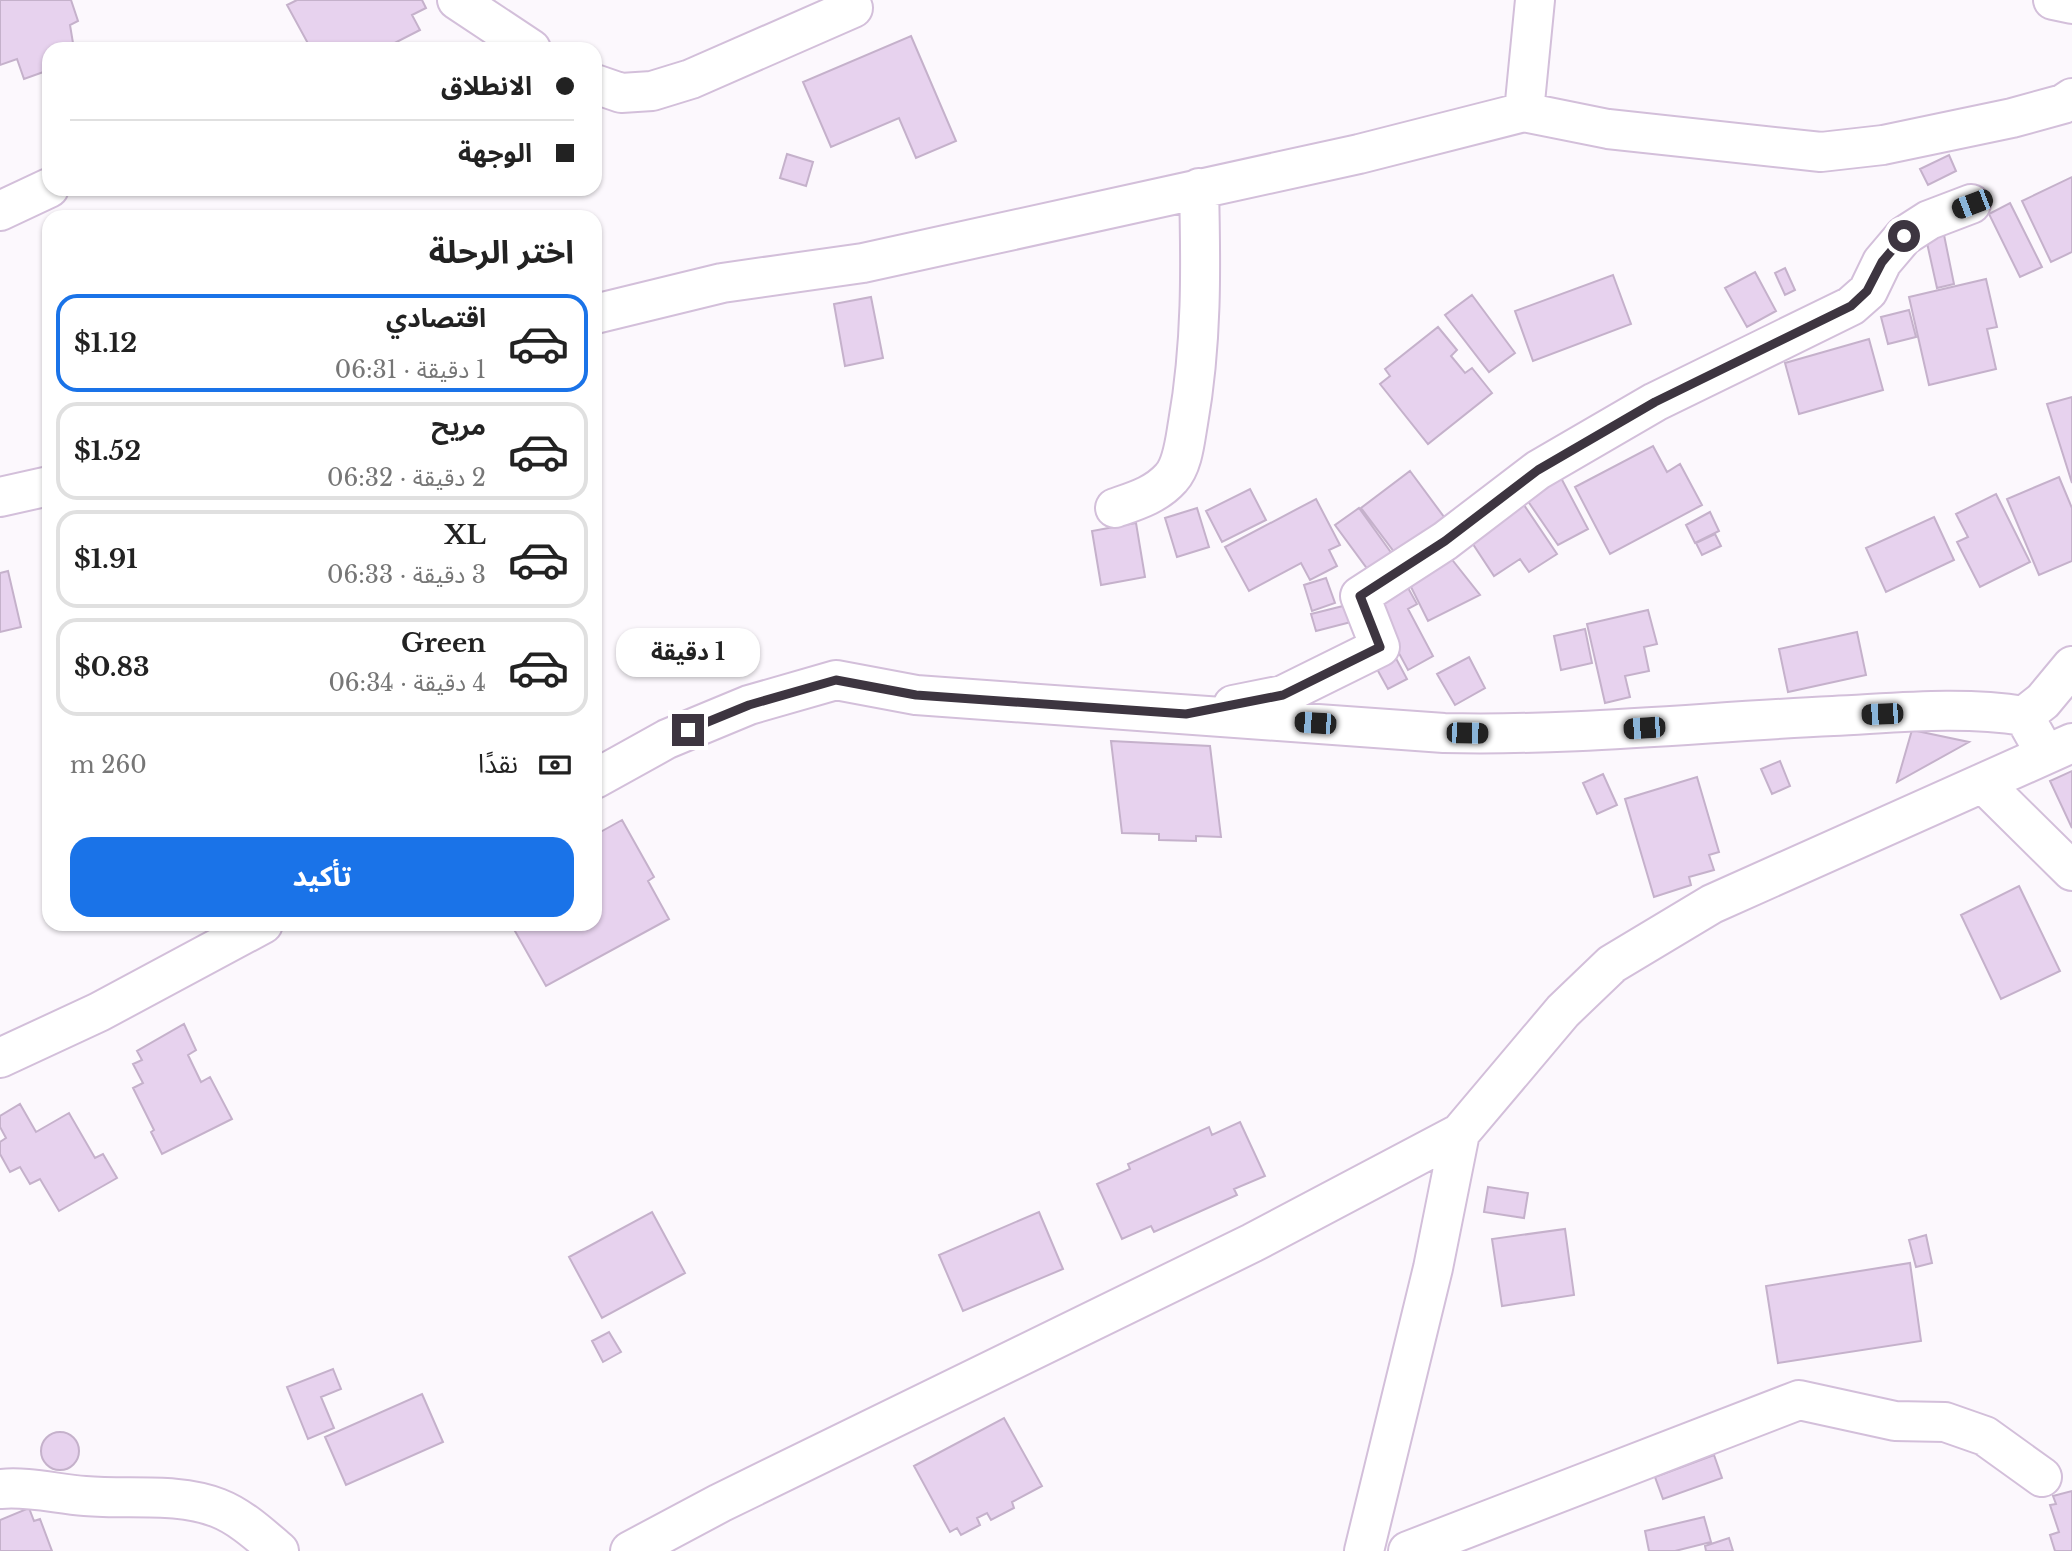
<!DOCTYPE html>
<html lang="ar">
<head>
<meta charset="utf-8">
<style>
  body { margin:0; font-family:"Libre Baskerville","Noto Sans Arabic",serif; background:#f6f6f6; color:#222; direction:rtl; height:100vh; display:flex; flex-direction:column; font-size:26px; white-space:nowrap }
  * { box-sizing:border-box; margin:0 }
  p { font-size:23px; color:#767676 }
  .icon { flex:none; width:38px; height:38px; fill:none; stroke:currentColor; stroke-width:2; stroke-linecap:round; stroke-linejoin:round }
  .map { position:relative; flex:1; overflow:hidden; direction:ltr }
  .drawer { position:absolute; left:42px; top:210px; width:560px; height:721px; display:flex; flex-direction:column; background:#fff; border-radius:21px; box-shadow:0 2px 5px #0004; direction:rtl }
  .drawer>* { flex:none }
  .top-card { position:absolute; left:42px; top:42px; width:560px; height:154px; border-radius:21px; box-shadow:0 2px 5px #0004; direction:rtl; display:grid; align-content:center; height:154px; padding:0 28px; background:#fff }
  .end { position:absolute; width:32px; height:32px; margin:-16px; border:9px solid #3d3540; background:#fff; box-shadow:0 0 0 4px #fff }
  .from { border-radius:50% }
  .bubble { position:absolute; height:49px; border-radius:21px; background:#fff; box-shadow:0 2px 5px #0004; font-size:23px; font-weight:700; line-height:49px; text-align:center; direction:rtl }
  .car { position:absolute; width:21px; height:42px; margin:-21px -10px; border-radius:9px; box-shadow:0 0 5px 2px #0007; background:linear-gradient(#222 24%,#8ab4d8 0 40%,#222 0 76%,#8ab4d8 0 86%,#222 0) }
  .top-card b { display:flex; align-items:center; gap:24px; height:66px; font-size:26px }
  .top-card b+b { border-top:2px solid #e0e0e0 }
  .top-card i { width:18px; height:18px; background:#222 }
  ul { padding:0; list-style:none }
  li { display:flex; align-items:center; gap:21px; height:98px; margin:0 14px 10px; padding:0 14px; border:4px solid #e0e0e0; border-radius:21px }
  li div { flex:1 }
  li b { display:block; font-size:26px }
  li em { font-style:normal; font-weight:700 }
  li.active { border-color:#1a73e8 }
  li>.icon { width:63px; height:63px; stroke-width:1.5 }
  h2 { padding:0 28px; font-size:32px; line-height:84px }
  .pay { display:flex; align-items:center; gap:18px; height:77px; padding:0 28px; font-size:26px }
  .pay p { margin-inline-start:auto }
  .primary-button { display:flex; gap:14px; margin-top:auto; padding:14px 28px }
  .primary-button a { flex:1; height:80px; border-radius:21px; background:#1a73e8; color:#fff; font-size:28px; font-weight:700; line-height:80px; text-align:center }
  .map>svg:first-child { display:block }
</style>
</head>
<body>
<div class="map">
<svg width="2072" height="1551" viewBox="0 0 2072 1551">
  <rect width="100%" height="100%" fill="#fcf8fd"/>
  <path fill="#e7d2ee" stroke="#c5b1cb" stroke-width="2" d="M0 0H71L78 21 70 25 74 49H49V70L24 79 17 59 0 65Z
    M297 0H422L426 8 412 15 420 30 383 49H311L287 5Z
    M911 36 956 141 916 158 899 118 831 147 803 82Z
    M787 154 813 162 806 186 780 178Z
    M1949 155 1956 171 1928 185 1920 169Z
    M2072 177V252L2051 262 2022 201Z
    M2010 203 2042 267 2020 277 1989 214Z
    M1943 230 1954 284 1937 288 1925 234Z
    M1785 268 1795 290 1785 295 1775 273Z
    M1755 272 1776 311 1747 327 1725 288Z
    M1613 275 1631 324 1533 361 1515 311Z
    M1986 279 1997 327 1987 329 1996 369 1929 385 1909 297Z
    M1472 295 1515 353 1489 372 1445 315Z
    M871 297 883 358 845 366 834 304Z
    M1909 310 1916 337 1888 344 1881 317Z
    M1438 327 1457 350 1451 356 1465 373 1472 368 1492 393 1428 444 1380 384 1390 376 1385 369Z
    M1869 339 1883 390 1799 414 1785 363Z
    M2072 397V483L2047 404Z
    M1653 446 1667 472 1680 464 1702 505 1610 554 1575 487Z
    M1410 471 1453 529 1404 565 1361 508Z
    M1560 476 1588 529 1558 545 1523 494Z
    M2059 477 2072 508V561L2039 575 2007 499Z
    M1250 489 1266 520 1222 542 1206 511Z
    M1996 494 2030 562 1980 587 1957 542 1968 537 1956 514Z
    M1518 496 1557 554 1529 572 1520 559 1494 576 1465 532Z
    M1316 499 1340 545 1329 550 1337 566 1310 580 1301 563 1249 591 1225 547Z
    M1197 508 1209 547 1177 557 1165 518Z
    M1359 508 1400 565 1377 582 1335 525Z
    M1710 512 1719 531 1695 543 1686 525Z
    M1934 517 1954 560 1886 592 1866 548Z
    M1136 523 1145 577 1101 585 1092 531Z
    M1715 534 1721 546 1702 555 1696 543Z
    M1446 552 1480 595 1428 621 1405 575Z
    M8 571 21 627 0 632V573Z
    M1402 577 1417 604 1408 609 1433 656 1408 670 1368 596Z
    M1326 578 1335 603 1312 611 1304 585Z
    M1347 605 1351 622 1316 631 1311 614Z
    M1648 610 1657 644 1644 647 1649 671 1625 676 1630 697 1605 703 1587 624Z
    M1585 629 1592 663 1561 670 1554 636Z
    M1857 632 1866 675 1788 692 1779 649Z
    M1391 649 1407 679 1388 689 1372 660Z
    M1469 657 1485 688 1455 705 1437 674Z
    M1912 730 1969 742 1897 782Z
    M1111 741 1210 746 1221 837 1196 836V841L1159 840V834L1122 833Z
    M1780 761 1790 786 1772 794 1761 769Z
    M2072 771V828L2050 781Z
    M1603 774 1617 805 1597 814 1583 783Z
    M1697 777 1719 852 1709 855 1714 870 1689 877 1691 885 1654 897 1625 799Z
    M622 820 654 877 648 881 669 919 546 986 511 924H595V835Z
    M2019 886 2060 971 2001 999 1961 915Z
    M184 1024 196 1050 188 1055 201 1082 210 1077 232 1119 162 1154 151 1132 154 1130 133 1088 143 1083 133 1064 142 1060 137 1051Z
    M20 1104 36 1132 69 1113 95 1158 103 1154 117 1178 59 1211 40 1179 30 1184 20 1167 10 1172 0 1154V1142L6 1138 0 1127V1116Z
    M1240 1122 1265 1176 1234 1189 1237 1195 1154 1232 1151 1226 1122 1239 1097 1184 1130 1169 1128 1164 1209 1127 1212 1135Z
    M1488 1187 1528 1193 1524 1218 1484 1212Z
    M652 1212 685 1273 602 1318 569 1257Z
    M1039 1212 1063 1269 963 1311 939 1255Z
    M1565 1229 1574 1295 1502 1306 1492 1239Z
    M1926 1235 1932 1263 1916 1267 1909 1240Z
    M1910 1263 1921 1341 1778 1363 1766 1286Z
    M609 1332 621 1352 603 1362 592 1341Z
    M333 1369 341 1389 321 1397 334 1428 308 1439 287 1387Z
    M422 1394 443 1442 346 1485 325 1437Z
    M1004 1418 1042 1486 1012 1502 1014 1508 991 1520 987 1513 977 1518 980 1525 961 1535 957 1528 950 1532 914 1466Z
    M41 1451a19 19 0 1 1 38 0a19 19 0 1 1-38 0Z
    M1714 1455 1722 1478 1663 1499 1655 1477Z
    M2072 1491V1551H2055L2050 1535 2059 1532 2050 1505 2056 1504 2053 1496Z
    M29 1508 34 1521 40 1519 52 1551H0V1520Z
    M1704 1517 1711 1542 1675 1551H1649L1645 1531Z
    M1729 1538 1733 1551H1706L1705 1546Z"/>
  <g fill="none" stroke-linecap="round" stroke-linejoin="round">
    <defs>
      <path id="minor" d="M457 0 531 49
        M2053 0 2072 4
        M595 84 621 93 652 91 691 79 853 8
        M1524 112 1608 129 1821 152 1883 145 2012 118 2063 104 2072 98
        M0 211 49 188
        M595 314 722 283 863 263 1359 154 1524 112 1535 0
        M0 497 49 486
        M1115 508C1135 501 1156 495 1171 478 1183 465 1185 440 1188 423 1202 344 1201 268 1199 188
        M1233 705 1283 695 1380 647 1360 596 1445 541 1538 470 1655 402 1851 306 1868 291 1882 262 1904 236 1929 220 1971 204
        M2037 739 2024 716 2043 701 2072 666
        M595 779 667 739 749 705 836 680 916 695 1444 733C1574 736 1703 722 1833 716 1896 713 1961 706 2024 716
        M1984 784 2072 871
        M0 1058 99 1012 263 924
        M0 1489C28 1486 57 1494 85 1496 129 1500 176 1492 218 1508 241 1517 260 1535 279 1551
        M630 1551 720 1503 1252 1243 1460 1133
        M1364 1551 1433 1268 1460 1133 1563 1011 1612 964 1712 904 2072 743
        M1408 1551 1799 1400 1895 1421 1945 1422 1985 1436 2042 1477"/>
    </defs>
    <use href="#minor" stroke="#d3bfda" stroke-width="42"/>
    <use href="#minor" stroke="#fff" stroke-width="38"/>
  </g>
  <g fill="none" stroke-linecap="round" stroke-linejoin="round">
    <path stroke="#3d3540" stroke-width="9" d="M688 730 749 705 836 680 916 695 1186 714 1283 695 1380 647 1360 596 1445 541 1538 470 1655 402 1851 306 1867 291 1882 262 1904 236"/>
  </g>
</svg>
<i class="end from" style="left:1904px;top:236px"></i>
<i class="end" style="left:688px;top:730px"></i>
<div class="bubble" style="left:616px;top:628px;width:144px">1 دقيقة</div>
<i class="car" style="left:1972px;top:204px;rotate:249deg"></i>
<i class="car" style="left:1882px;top:714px;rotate:268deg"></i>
<i class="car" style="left:1315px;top:723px;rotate:274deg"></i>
<i class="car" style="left:1644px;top:728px;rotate:266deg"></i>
<i class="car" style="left:1467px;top:733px;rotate:91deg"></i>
<div class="top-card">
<b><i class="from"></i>الانطلاق</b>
<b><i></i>الوجهة</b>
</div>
<section class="drawer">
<h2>اختر الرحلة</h2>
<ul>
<li class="active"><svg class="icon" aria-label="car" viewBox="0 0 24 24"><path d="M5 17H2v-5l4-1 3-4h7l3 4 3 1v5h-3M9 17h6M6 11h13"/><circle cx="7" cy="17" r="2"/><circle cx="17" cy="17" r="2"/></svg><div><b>اقتصادي</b><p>1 دقيقة · 06:31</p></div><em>$1.12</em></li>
<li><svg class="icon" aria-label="car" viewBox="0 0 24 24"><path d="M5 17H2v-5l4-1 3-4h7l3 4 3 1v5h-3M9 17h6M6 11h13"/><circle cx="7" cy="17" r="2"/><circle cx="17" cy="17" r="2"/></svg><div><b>مريح</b><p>2 دقيقة · 06:32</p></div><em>$1.52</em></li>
<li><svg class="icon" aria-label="car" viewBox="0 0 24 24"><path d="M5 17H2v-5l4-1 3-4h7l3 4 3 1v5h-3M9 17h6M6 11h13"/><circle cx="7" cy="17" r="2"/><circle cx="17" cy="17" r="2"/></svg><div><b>XL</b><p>3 دقيقة · 06:33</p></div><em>$1.91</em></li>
<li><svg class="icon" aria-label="car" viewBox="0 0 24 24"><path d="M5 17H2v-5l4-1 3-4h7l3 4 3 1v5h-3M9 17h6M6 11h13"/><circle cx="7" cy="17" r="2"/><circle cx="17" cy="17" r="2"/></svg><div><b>Green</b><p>4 دقيقة · 06:34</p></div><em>$0.83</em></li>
</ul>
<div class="pay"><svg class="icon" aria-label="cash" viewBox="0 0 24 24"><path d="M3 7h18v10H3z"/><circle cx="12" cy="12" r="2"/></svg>نقدًا<p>260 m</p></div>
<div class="primary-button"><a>تأكيد</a></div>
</section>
</div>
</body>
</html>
